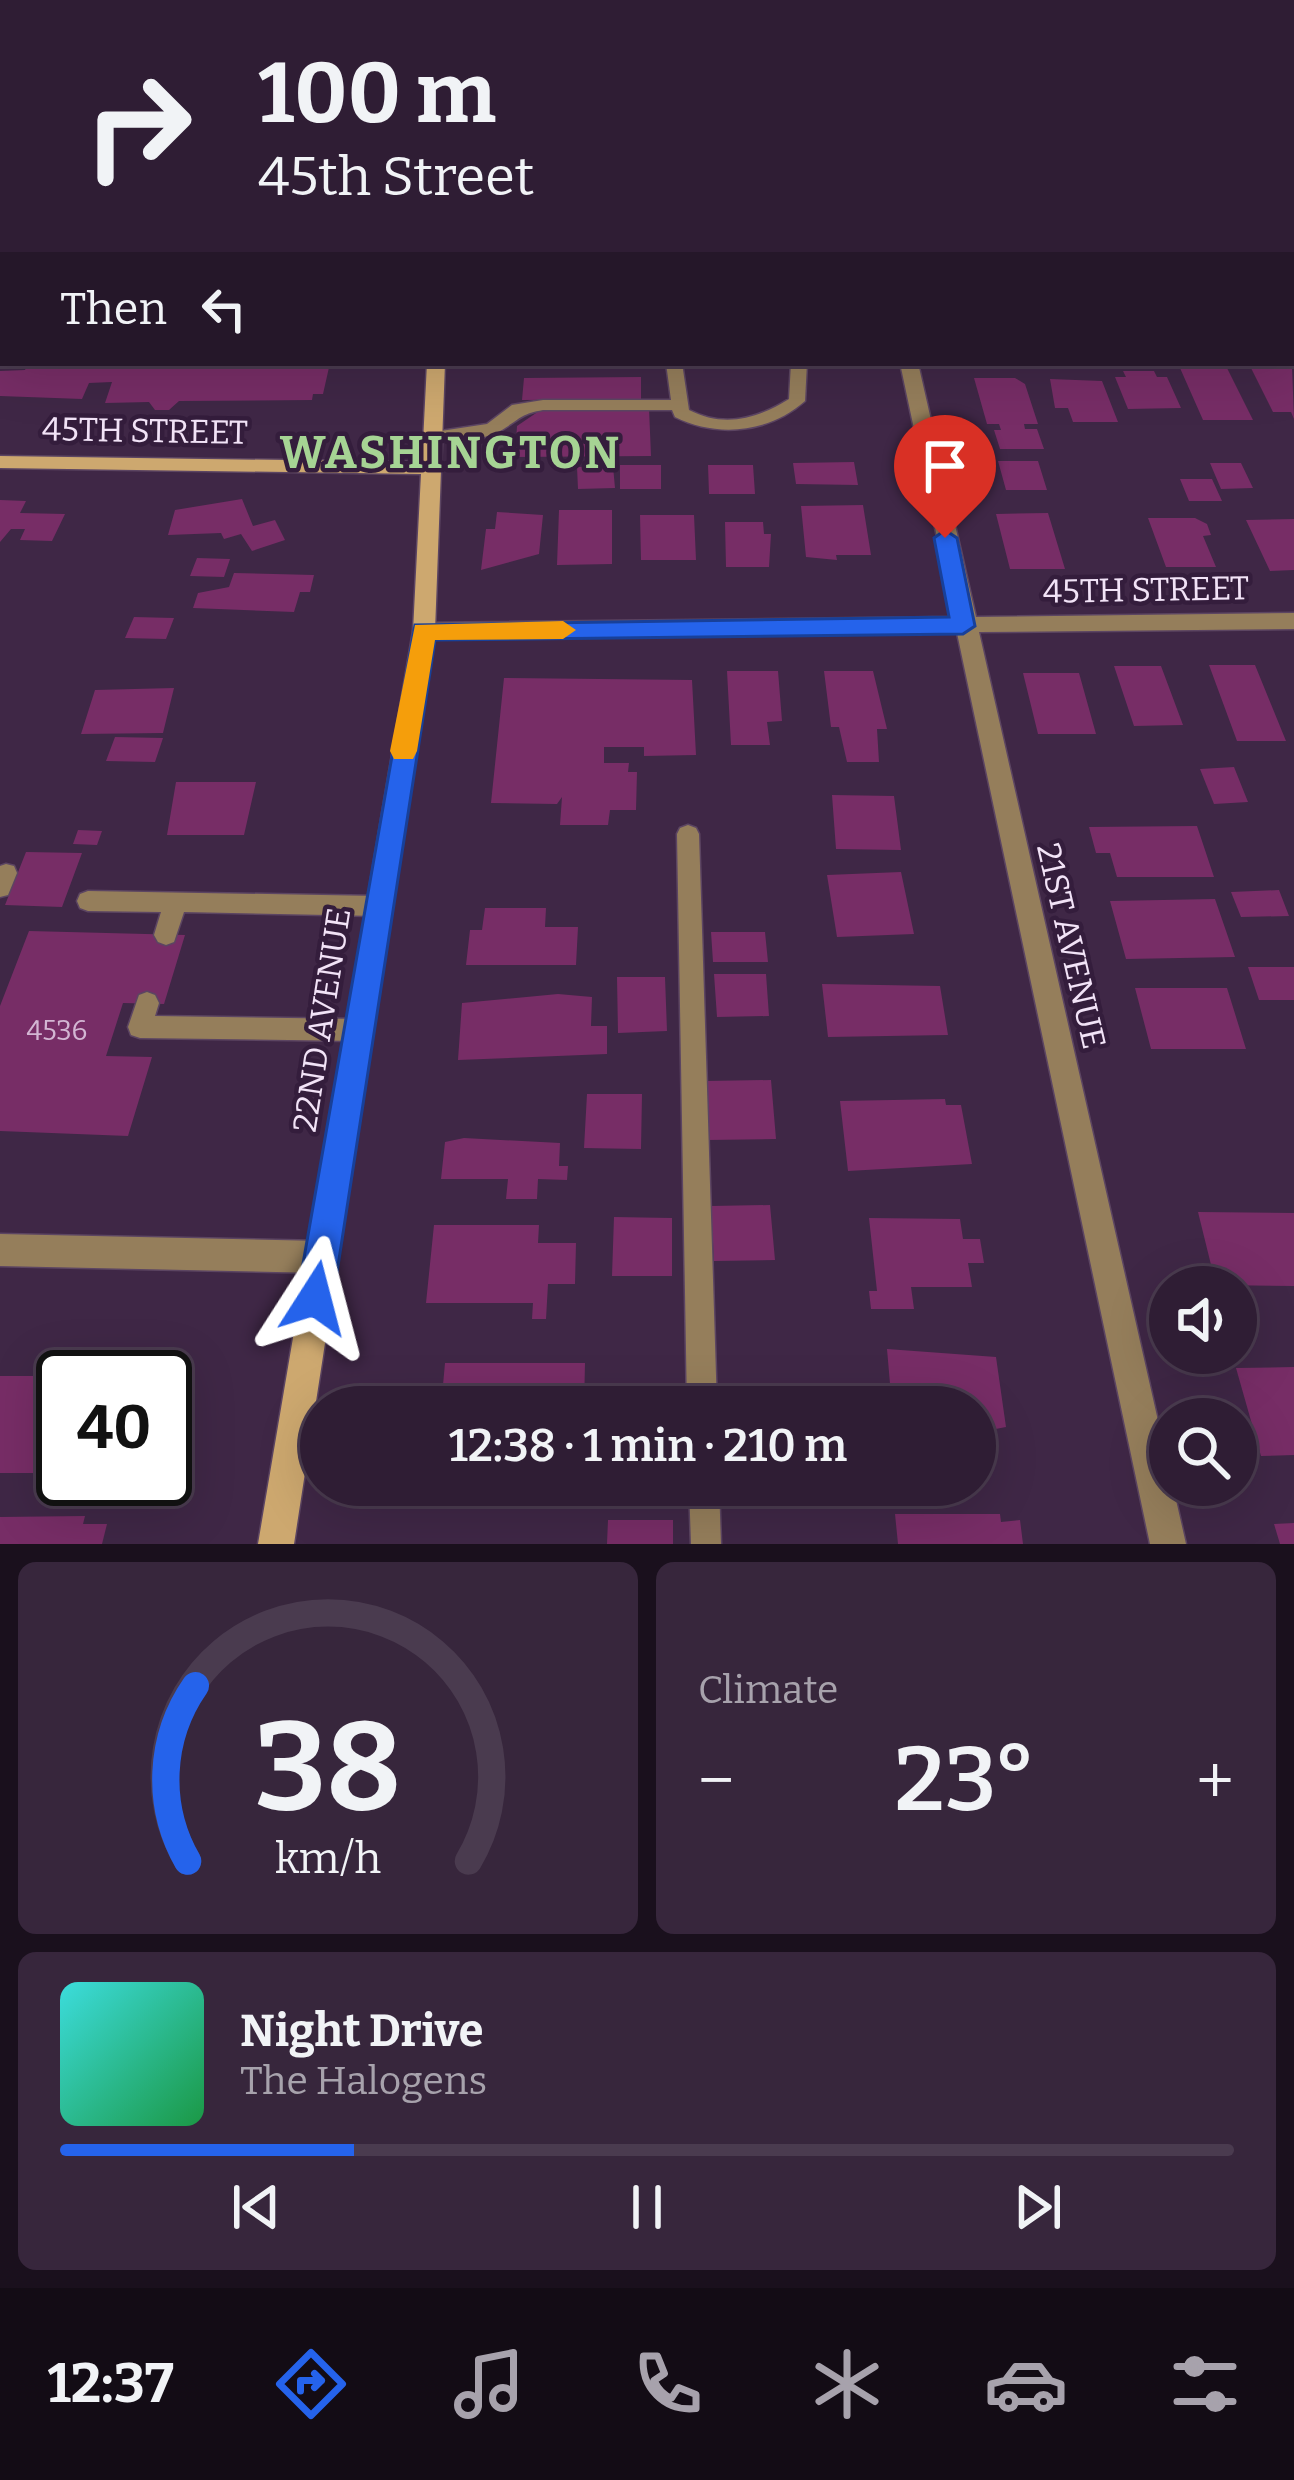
<!DOCTYPE html>
<meta charset="utf-8">
<style>
:root{--surface:#2f1d34;--page:#37263c;--text:#f1f3f6;--muted:#a7a2ac;--line:#4a3b4f;--accent:#2563eb}
body{margin:0;font-family:Bitter,serif;background:var(--page);color:var(--text);height:100vh;display:flex;flex-direction:column;font-size:45px;white-space:nowrap}
*{box-sizing:border-box;margin:0}
p{font-size:39px;color:var(--muted)}
.icon{flex:none;width:66px;height:66px;fill:none;stroke:currentColor;stroke-width:2;stroke-linecap:round;stroke-linejoin:round}
.map{position:relative;height:1544px;overflow:hidden}
.drawer{display:flex;flex-direction:column;gap:18px;padding:18px;background:#1a101d;flex:1}
.drawer>*{flex:none}
.guide{position:absolute;left:0px;top:0px;width:1296px;height:366px;box-shadow:0 12px 48px #0002,0 0 0 3px var(--line);background:#2f1d34;color:var(--text);overflow:hidden}
.buttons{position:absolute;left:1149px;top:1266px;display:grid;gap:24px}
.buttons a{display:grid;place-items:center;width:108px;height:108px;border-radius:50%;background:var(--surface);box-shadow:0 12px 48px #0002,0 0 0 3px var(--line);font-size:60px}
.speed{position:absolute;left:36px;top:1350px;display:flex;gap:24px;font-size:60px;font-weight:700;text-align:center}
.speed>*{display:grid;place-content:center;width:156px;height:156px;border-radius:50%;background:var(--surface);box-shadow:0 12px 48px #0002,0 0 0 3px var(--line);line-height:1}
.speed .limit{border:6px solid #111;border-radius:18px;background:#fff;color:#111}
.pin{position:absolute;display:grid;place-items:center;width:102px;height:102px;color:#fff;margin:-123px -51px;border-radius:50% 50% 50% 0;rotate:-45deg;box-shadow:0 0 12px #0007}
.pin .icon{rotate:45deg}
.me{position:absolute;width:132px;margin:-66px;rotate:9deg;stroke-linejoin:round;filter:drop-shadow(0 0 9px #0008)}
.turn{display:flex;align-items:center;gap:42px;height:252px;padding:0 60px;font-size:54px}
.turn .icon{width:156px;height:156px;stroke-width:2.5}
.turn b{display:block;font-size:84px;line-height:102px}
.then{display:flex;align-items:center;height:114px;padding:0 60px;background:#0003;gap:24px;font-size:45px}
.big{font-size:90px;font-weight:600;line-height:1.1}
.drawer .tile{flex:1;display:flex;flex-direction:column;justify-content:center;gap:18px;min-width:0;padding:0 42px;border-radius:18px;background:var(--page)}
.drawer .dial{align-items:center;gap:0}
.dial svg{height:312px;overflow:visible;fill:none;stroke:var(--line);stroke-width:7;stroke-linecap:round;text-anchor:middle}
.dial text{fill:var(--text);stroke:none}
.song{display:flex;align-items:center;gap:36px}
.cover{width:144px;height:144px;border-radius:18px;background:linear-gradient(135deg,hsl(180 70% 55%),hsl(140 70% 35%))}
.played{height:12px;border-radius:6px;background:linear-gradient(90deg,var(--accent) 25%,var(--line) 25%)}
.keys{display:flex;justify-content:space-around;direction:ltr}
.heat{display:flex;justify-content:space-between;align-items:center;font-size:66px;direction:ltr}
.drawer .tiles{flex:1;display:grid;gap:18px;grid-template-columns:1fr 1fr}
.tile:last-child{grid-column:span 2}
.trip{position:absolute;left:300px;top:1386px;width:696px;height:120px;border-radius:60px;background:var(--surface);box-shadow:0 12px 48px #0002,0 0 0 3px var(--line);font-weight:600;line-height:120px;text-align:center}
.menu{display:flex;height:192px;justify-content:space-around;align-items:center;background:#130c15;color:var(--muted)}
.menu .icon{width:84px;height:84px}
.menu .selected{color:var(--accent)}
.menu b{font-size:54px;color:var(--text)}
.map>svg:first-child{display:block}
.building{fill:#772d66}
.lines{fill:none;stroke-linecap:round;stroke-linejoin:round}
.lane-casing{stroke:#5c4562;stroke-width:3}
.street-casing{stroke:#5c4562;stroke-width:3}
.secondary-casing{stroke:#5c4562;stroke-width:3}
.lane{fill:#957e5b;fill-rule:evenodd}
.street{fill:#957e5b;fill-rule:evenodd}
.secondary{fill:#cda86f;fill-rule:evenodd}
.route{fill:#2563eb;stroke:#184099;stroke-width:3}
.slow{fill:#f59e0b}
.labels{text-anchor:middle;dominant-baseline:central;stroke-width:9;stroke-linejoin:round;paint-order:stroke}
.number-label{font-size:27px;fill:#d3b6d3}
.street-label{font-size:33px;fill:#f2e3f7;stroke:#341d3c}
.district-label{font-size:45px;font-weight:bold;letter-spacing:3px;fill:#a6d494;stroke:#341d3c}
</style>
<div class="map">
<svg width="1294" height="1544" viewBox="0 0 1294 1544">
<rect width="100%" height="100%" fill="#3f2746"/>
<!-- building -->
<path class="building" d="M28 363H330L323 394H313L312 400 179 401 169 410H155L149 402 105 403 112 382 89 383 82 399 0 396V371L25 370Z
M1250 366H1292L1294 419 1291 412H1273Z
M1180 368H1227L1253 420H1203Z
M1123 371H1154L1157 377H1167L1181 408 1128 409 1115 377H1126Z
M641 377V399L522 400 524 378Z
M974 378H1015L1025 384 1038 424H1024L1025 429H1037L1044 449H1000L994 430H1001L999 424H987Z
M1050 379 1102 381 1118 422H1073L1068 408H1055Z
M649 408 651 456 515 457 517 426 542 409Z
M998 461H1038L1047 490H1006Z
M854 462 858 485 796 484 793 463Z
M1210 463H1241L1253 488 1221 489Z
M620 465H661V489H620Z
M708 465H753L755 494H709Z
M613 466 615 488 578 489 577 467Z
M1180 479H1212L1222 501H1189Z
M242 499 253 526 275 520 285 540 252 551 241 534 224 539 221 533 168 535 175 510Z
M0 500 26 501 20 513 65 514 52 541 20 540 25 529H11L0 542Z
M863 505 871 555H836L837 560 806 557 801 506Z
M559 510H612V564L557 565Z
M497 512 543 515 539 554 481 570 486 529H495Z
M1048 513 1065 569H1010L996 514Z
M640 515H694L696 560H641Z
M1148 518H1195L1207 524 1211 535 1203 536 1216 567H1166Z
M1294 519V570L1270 571 1246 520Z
M725 522H763L764 534H771L769 567H726Z
M197 558 230 559 224 577 190 576Z
M234 573 314 575 310 592H300L294 612 193 608 198 593 229 587Z
M134 617 174 618 166 639 125 638Z
M1209 665H1255L1286 741H1237Z
M1114 666H1161L1183 725 1134 726Z
M727 671H778L782 721 767 722 770 745H731Z
M824 671H873L887 729H877L879 762H847L839 727H831Z
M1023 673H1079L1096 734H1038Z
M504 678 692 680 696 755 644 756V747H604V763H629L628 772H637L636 810H610L608 825H560L562 797 557 804 491 803Z
M174 688 163 733 81 734 95 690Z
M115 737 163 738 155 762 106 761Z
M1234 767 1248 802 1214 804 1200 769Z
M176 782H256L244 835H167Z
M832 795 894 796 901 850 836 849Z
M1197 826 1214 877H1117L1110 853H1096L1089 827Z
M78 830 102 831 97 845 73 844Z
M26 852 82 853 62 907 5 905Z
M901 872 914 934 837 937 827 875Z
M1279 890 1289 916 1241 917 1231 892Z
M1215 899 1235 957 1126 959 1110 901Z
M485 908H546L545 927H578L576 965H466L470 930H482Z
M29 931 185 935 164 1004 123 1003 106 1056 152 1057 128 1136 0 1131V1006Z
M711 932H765L768 962H713Z
M1248 967H1294V1000H1259Z
M714 974H766L769 1016 717 1017Z
M617 977H665L667 1031 618 1033Z
M822 984 940 986 948 1035 828 1037Z
M1135 988H1227L1246 1049H1151Z
M558 994 592 997 591 1026H607V1054L458 1060 462 1003Z
M771 1080 776 1139 707 1140 705 1081Z
M587 1094H642L641 1149 584 1148Z
M945 1099 946 1105H961L972 1164 848 1171 840 1101Z
M464 1138 560 1143 559 1166H568L567 1180 538 1179 537 1199H506L508 1179H441L445 1142Z
M770 1205 775 1260 714 1261 711 1206Z
M1198 1212 1294 1213V1286L1216 1285Z
M614 1217 672 1218V1276H612Z
M869 1218 960 1219 963 1239H980L984 1263H968L972 1287H911L914 1309H871L869 1291H877Z
M434 1225H539L538 1243H576L575 1284H548L546 1319H532L533 1303H426Z
M887 1349 996 1357 1006 1427 975 1433V1407H892Z
M445 1363H585L584 1407H441Z
M1294 1367V1455L1261 1456 1236 1368Z
M0 1376H63V1473H0Z
M607 1485H673V1508H607Z
M741 1485H847L849 1498 742 1496Z
M895 1514H1000L1001 1522 1020 1520 1023 1544H898Z
M85 1516 83 1524H107L102 1544H0V1517Z
M608 1520H673V1544H607Z
M1294 1523V1544H1280L1274 1524Z"/>
<g class="lines">
<defs>
<path id="lane" d="M106 0H118L104 3Z
M152 0H164L150 3Z
M654 0H666V3H654Z
M1293 112H1294V121H1293Z
M3 185V197L0 198V186Z
M0 284H3V292H0Z
M666 363H682L689 410C724 428 757 419 789 399L791 363H807L805 401C769 433 717 438 675 417L672 410H543C520 414 519 420 500 431 485 440 439 446 426 437L434 432 487 424 512 405 543 400H671Z
M688 825 696 828 699 834 717 1407H687L677 834 680 828Z
M6 864 14 866 17 873 8 895 0 897V866Z
M88 891 377 896 385 899 388 906 385 913 377 916 184 912 174 942 166 945 158 942 154 935 161 912 88 911 80 908 77 901 80 894Z
M147 992 155 995 159 1003 155 1016 357 1019 366 1022 369 1030 366 1038 357 1041 140 1038 131 1035 128 1027 139 995Z
M689 1485H719L721 1544H691Z"/>
<path id="street" d="M313 0H607L610 3H316Z
M707 0H1294V4L704 3Z
M1293 134H1294V142H1293Z
M1293 328H1294V338H1293Z
M900 363H918L976 617 1294 613V629L979 632 1186 1544H1150L957 633 424 639 413 631 424 623 954 617Z
M0 1234 321 1241 332 1246 337 1257 332 1268 321 1273 0 1266Z"/>
<path id="secondary" d="M427 363H445L435 631 294 1544H258L413 631 421 474 0 468V456L422 462Z"/>
</defs>
<!-- lane casing -->
<use href="#lane" class="lane-casing"/>
<!-- street casing -->
<use href="#street" class="street-casing"/>
<!-- secondary casing -->
<use href="#secondary" class="secondary-casing"/>
<!-- lane -->
<use href="#lane" class="lane"/>
<!-- street -->
<use href="#street" class="street"/>
<!-- secondary -->
<use href="#secondary" class="secondary"/>
</g>
<!-- route -->
<path class="route" d="M945 530 957 538 975 626 963 634 435 640 333 1298 328 1311 315 1316 302 1311 297 1298 415 625 949 617 934 538Z"/>
<!-- slow -->
<path class="slow" d="M563 621 576 630 563 639 435 640 417 751 413 759H394L390 751 415 625Z"/>
<g class="labels">
<!-- number labels -->
<g class="number-label">
<text x="57" y="1031">4536</text>
</g>
<!-- street labels -->
<g class="street-label">
<text transform="translate(145 431) rotate(1)">45TH STREET</text>
<text transform="translate(1146 590) rotate(-1)">45TH STREET</text>
<text transform="translate(1071 946) rotate(77)">21ST AVENUE</text>
<text transform="translate(322 1020) rotate(-81)">22ND AVENUE</text>
</g>
<!-- district labels -->
<g class="district-label">
<text x="451" y="453">WASHINGTON</text>
</g>
</g>
</svg>
<div class="buttons">
<a><svg class="icon" aria-label="sound" viewBox="0 0 24 24"><path d="M4 9h4l5-4v14l-5-4H4zM17 9q2 3 0 6"/></svg></a>
<a><svg class="icon" aria-label="search" viewBox="0 0 24 24"><circle cx="10" cy="10" r="6"/><path d="M15 15l6 6"/></svg></a>
</div>
<div class="speed"><div class="limit">40</div></div>
<div class="pin" style="left:945px;top:538px;background:#d93025"><svg class="icon" aria-label="arrive" viewBox="0 0 24 24"><path d="M6 21V4h12l-3 4 3 4H6"/></svg></div>
<svg class="me" style="left:315px;top:1298px" viewBox="-20 -20 40 40"><path d="M0-17L14 15 0 8-14 15z" fill="#2563eb" stroke="#fff" stroke-width="4"/></svg>
<div class="trip">12:38 · 1 min · 210 m</div>
<div class="guide">
<div class="turn"><svg class="icon" aria-label="right" viewBox="0 0 24 24"><path d="M7 20v-9h11M14 6l5 5-5 5"/></svg><div><b>100 m</b>45th Street</div></div>
<div class="then">Then<svg class="icon" aria-label="left" viewBox="0 0 24 24"><path d="M17 20v-9H6M10 6l-5 5 5 5"/></svg></div>
</div>
</div>
<section class="drawer">
<div class="tiles">
<div class="tile dial"><svg viewBox="0 0 100 80">
<path d="M14 69A42 42 0 1 1 86 69"/>
<path d="M14 69A42 42 0 0 1 16 24" stroke="#2563eb"/>
<text x="50" y="56" font-size="32" font-weight="700">38</text>
<text x="50" y="72" font-size="11">km/h</text>
</svg></div>
<div class="tile"><p>Climate</p>
<div class="heat"><a>−</a><b class="big">23°</b><a>+</a></div>
</div>
<div class="tile">
<div class="song"><i class="cover"></i><div><b>Night Drive</b><p>The Halogens</p></div></div>
<div class="played"></div>
<div class="keys"><svg class="icon" aria-label="previous" viewBox="0 0 24 24"><path d="M18 5L8 12l10 7zM5 5v14"/></svg><svg class="icon" aria-label="pause" viewBox="0 0 24 24"><path d="M8 5v14M16 5v14"/></svg><svg class="icon" aria-label="next" viewBox="0 0 24 24"><path d="M6 5l10 7-10 7zM19 5v14"/></svg></div>
</div>
</div>
</section>
<nav class="menu">
<b>12:37</b>
<svg class="icon selected" aria-label="directions" viewBox="0 0 24 24"><path d="M12 3l9 9-9 9-9-9zM9 14v-3h6M13 9l2 2-2 2"/></svg>
<svg class="icon" aria-label="music" viewBox="0 0 24 24"><path d="M9 18V5l10-2v13"/><circle cx="6" cy="18" r="3"/><circle cx="16" cy="16" r="3"/></svg>
<svg class="icon" aria-label="phone" viewBox="0 0 24 24"><path d="M5 4h4l2 5-3 2q2 4 5 5l2-3 5 2v4C11 20 4 13 5 4z"/></svg>
<svg class="icon" aria-label="climate" viewBox="0 0 24 24"><path d="M12 3v18M4 7l16 10M4 17L20 7"/></svg>
<svg class="icon" aria-label="car" viewBox="0 0 24 24"><path d="M5 17H2v-5l4-1 3-4h7l3 4 3 1v5h-3M9 17h6M6 11h13"/><circle cx="7" cy="17" r="2"/><circle cx="17" cy="17" r="2"/></svg>
<svg class="icon" aria-label="filters" viewBox="0 0 24 24"><path d="M4 7h16M4 17h16"/><circle cx="9" cy="7" r="2"/><circle cx="15" cy="17" r="2"/></svg>
</nav>
